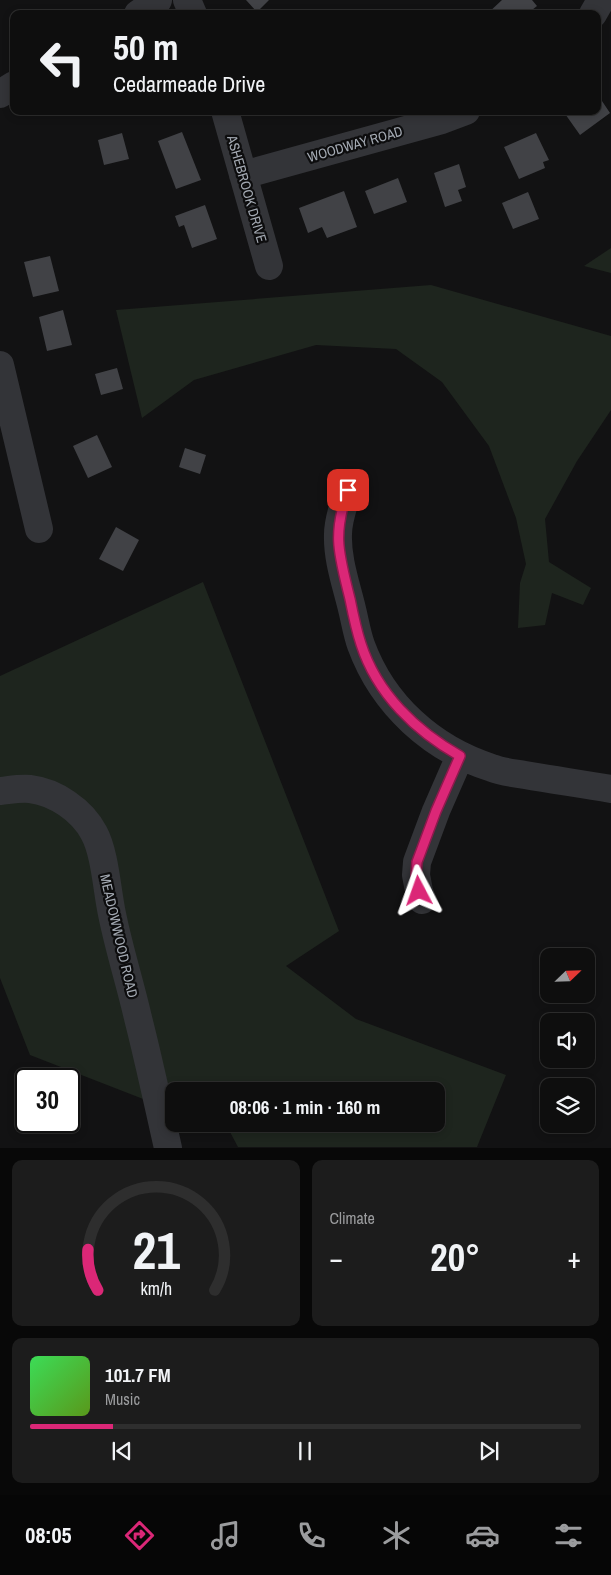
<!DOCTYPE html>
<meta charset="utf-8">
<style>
:root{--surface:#0e0e0e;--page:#1c1c1c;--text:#f1f3f6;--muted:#9b9c9e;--line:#2e2e2e;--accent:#db2777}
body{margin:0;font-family:"Archivo Narrow",sans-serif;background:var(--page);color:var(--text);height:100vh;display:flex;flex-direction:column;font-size:19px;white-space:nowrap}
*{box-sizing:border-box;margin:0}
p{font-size:16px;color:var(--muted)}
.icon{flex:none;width:28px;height:28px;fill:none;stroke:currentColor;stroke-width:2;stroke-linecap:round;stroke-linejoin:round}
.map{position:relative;height:1148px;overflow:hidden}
.details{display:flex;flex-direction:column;gap:12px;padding:12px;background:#080808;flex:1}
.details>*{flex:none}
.top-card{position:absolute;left:10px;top:10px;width:591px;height:105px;border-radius:10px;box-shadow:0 2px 8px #0003,0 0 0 1px var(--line);background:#0e0e0e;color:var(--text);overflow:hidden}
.needle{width:32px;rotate:67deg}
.buttons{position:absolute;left:540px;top:948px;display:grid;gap:10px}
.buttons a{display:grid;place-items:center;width:55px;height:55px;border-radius:10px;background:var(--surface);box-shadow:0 2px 8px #0003,0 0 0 1px var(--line);font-size:25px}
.speed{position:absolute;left:15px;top:1068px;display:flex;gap:10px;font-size:25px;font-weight:700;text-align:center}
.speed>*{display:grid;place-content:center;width:65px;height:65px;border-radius:50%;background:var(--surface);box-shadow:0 2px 8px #0003,0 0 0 1px var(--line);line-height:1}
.speed .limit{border:2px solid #111;border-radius:8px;background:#fff;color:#111}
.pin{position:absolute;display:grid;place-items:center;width:42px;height:42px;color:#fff;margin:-21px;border-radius:10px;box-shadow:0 2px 8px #0006}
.me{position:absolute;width:55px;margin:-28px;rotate:356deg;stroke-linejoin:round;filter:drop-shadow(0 0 4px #0008)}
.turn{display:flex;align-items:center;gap:18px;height:105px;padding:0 20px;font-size:22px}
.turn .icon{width:65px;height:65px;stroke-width:2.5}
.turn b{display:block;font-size:35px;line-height:42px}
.big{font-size:38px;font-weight:800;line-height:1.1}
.details .tile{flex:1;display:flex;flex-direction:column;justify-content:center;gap:8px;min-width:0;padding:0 18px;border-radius:10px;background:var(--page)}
.details .dial{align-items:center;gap:0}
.dial svg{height:130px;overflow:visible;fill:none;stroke:var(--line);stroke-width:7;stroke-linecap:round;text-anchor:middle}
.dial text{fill:var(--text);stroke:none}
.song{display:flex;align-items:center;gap:15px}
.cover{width:60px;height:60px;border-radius:8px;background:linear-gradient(135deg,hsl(130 70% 55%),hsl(90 70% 35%))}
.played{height:5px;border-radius:2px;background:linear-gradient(90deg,var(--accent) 15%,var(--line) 15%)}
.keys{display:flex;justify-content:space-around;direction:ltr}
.heat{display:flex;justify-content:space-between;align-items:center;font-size:28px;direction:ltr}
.details .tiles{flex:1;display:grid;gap:12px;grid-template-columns:1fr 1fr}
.tile:last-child{grid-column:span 2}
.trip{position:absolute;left:165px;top:1082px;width:280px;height:50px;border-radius:10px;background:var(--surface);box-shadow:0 2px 8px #0003,0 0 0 1px var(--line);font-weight:800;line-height:50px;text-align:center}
.tab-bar{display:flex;height:80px;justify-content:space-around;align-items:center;background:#060606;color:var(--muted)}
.tab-bar .icon{width:35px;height:35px}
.tab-bar .selected{color:var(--accent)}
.tab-bar b{font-size:22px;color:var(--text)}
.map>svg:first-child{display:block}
.green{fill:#1e251e}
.building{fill:#414246}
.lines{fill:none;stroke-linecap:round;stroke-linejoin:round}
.minor{stroke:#333438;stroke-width:28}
.route-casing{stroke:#8e194d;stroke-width:12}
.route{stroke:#db2777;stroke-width:9}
.labels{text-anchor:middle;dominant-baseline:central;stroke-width:4.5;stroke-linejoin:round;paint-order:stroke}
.street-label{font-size:14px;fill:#a4aab3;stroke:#0d0d0e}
</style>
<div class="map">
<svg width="611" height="1148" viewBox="0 0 611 1148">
<rect width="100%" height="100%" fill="#121213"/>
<!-- green -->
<path class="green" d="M611 248V273L584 266Z
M431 285 611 336V410L577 461 545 519 549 562 591 588 583 605 552 593 545 625 518 628 520 583 526 564 516 518 489 446 442 382 396 349 316 345 194 380 142 418 116 310Z
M203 582 339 931 286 966 356 1019 506 1075 477 1147H238L230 1132 208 1124H436V1091H174V1111L30 1055 0 978V676Z"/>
<!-- building -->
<path class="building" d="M246 0H269L257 12Z
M502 0H532L537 6 527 14H487Z
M598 95 610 113 580 135 563 111H598Z
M182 132 201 180 176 189 158 141Z
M122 133 129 159 104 165 98 140Z
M536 133 549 160 543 162 545 168 519 179 504 147Z
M459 164 466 187 458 190 462 201 445 207 434 173Z
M398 178 407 202 374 214 365 191Z
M344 191 357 227 327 238 322 227 308 233 299 208Z
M528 192 539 219 513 229 502 203Z
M205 205 217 239 192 248 184 225 179 227 175 216Z
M50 256 59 291 33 297 24 262Z
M63 310 72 345 47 351 39 317Z
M117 368 123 389 101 395 95 374Z
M97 435 112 467 88 478 73 446Z
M185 448 206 455 200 474 179 467Z
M116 527 139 540 123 571 99 559Z"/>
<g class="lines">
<!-- minor -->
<path class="minor" d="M187 0 193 14
M138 14 158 0
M593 14 601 0
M0 94 14 85
M225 111 269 266
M243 175 442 120 466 111
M0 365 39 529
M348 490C344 505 338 519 338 534 337 559 346 584 352 609 355 621 357 634 361 645 383 705 432 749 492 768 502 772 514 773 525 775 554 780 582 784 611 789
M0 791C10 790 20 788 30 789 55 792 82 810 94 833 105 853 107 891 112 914 119 949 130 983 138 1018 149 1061 158 1104 168 1148
M422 900 419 891 416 875 417 862 436 811 460 756"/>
</g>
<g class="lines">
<defs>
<path id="route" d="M348 490C332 536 339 554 350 599 353 614 356 629 361 644 377 694 416 731 460 756L436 811 417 862 416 875 419 891"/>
</defs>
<!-- route casing -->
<use href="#route" class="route-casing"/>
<!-- route -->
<use href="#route" class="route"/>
</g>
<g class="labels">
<!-- street labels -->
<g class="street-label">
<text transform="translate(355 144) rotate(-16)">WOODWAY ROAD</text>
<text transform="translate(247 189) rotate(74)">ASHEBROOK DRIVE</text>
<text transform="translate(119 936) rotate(77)">MEADOWWOOD ROAD</text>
</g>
</g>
</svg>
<div class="buttons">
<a><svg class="needle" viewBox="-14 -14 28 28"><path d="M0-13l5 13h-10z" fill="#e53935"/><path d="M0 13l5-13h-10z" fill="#9b9c9e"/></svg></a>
<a><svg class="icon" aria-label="sound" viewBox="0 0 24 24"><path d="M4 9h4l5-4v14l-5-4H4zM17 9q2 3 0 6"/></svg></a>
<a><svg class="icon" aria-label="layers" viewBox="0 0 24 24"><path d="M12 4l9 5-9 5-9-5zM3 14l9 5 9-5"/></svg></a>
</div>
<div class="speed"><div class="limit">30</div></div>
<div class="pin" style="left:348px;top:490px;background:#d93025"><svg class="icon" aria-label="arrive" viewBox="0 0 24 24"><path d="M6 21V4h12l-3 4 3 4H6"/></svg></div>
<svg class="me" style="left:419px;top:891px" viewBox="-20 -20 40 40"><path d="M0-17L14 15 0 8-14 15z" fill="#db2777" stroke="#fff" stroke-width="4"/></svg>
<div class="trip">08:06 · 1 min · 160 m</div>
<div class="top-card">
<div class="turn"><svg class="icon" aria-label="left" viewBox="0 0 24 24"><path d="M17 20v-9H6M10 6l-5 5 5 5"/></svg><div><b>50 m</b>Cedarmeade Drive</div></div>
</div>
</div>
<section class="details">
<div class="tiles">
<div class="tile dial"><svg viewBox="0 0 100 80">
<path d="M14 69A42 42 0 1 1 86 69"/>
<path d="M14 69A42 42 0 0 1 8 44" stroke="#db2777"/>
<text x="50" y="56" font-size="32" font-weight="700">21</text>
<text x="50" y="72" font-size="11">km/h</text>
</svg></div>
<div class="tile"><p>Climate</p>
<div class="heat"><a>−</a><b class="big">20°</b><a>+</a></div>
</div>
<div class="tile">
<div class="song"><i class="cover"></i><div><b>101.7 FM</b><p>Music</p></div></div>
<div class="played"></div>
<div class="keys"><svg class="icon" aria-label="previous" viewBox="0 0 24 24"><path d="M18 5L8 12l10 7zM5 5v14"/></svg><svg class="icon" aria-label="pause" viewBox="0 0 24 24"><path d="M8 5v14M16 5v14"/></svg><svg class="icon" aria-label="next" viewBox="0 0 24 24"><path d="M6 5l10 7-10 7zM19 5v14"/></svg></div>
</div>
</div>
</section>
<nav class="tab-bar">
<b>08:05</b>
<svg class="icon selected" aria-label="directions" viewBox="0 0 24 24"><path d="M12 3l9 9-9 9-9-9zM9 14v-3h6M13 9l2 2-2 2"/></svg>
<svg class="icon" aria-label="music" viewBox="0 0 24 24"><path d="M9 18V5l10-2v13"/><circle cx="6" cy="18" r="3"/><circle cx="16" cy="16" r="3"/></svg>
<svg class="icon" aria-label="phone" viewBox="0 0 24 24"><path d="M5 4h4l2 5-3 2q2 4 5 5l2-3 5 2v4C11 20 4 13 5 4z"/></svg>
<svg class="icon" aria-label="climate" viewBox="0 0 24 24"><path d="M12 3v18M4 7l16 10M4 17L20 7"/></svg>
<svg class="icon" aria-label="car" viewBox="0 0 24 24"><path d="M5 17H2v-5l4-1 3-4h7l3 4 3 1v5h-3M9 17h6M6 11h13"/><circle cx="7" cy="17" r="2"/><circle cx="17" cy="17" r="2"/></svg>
<svg class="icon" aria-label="filters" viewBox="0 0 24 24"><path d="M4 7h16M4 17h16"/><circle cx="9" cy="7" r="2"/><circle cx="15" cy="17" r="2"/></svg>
</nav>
